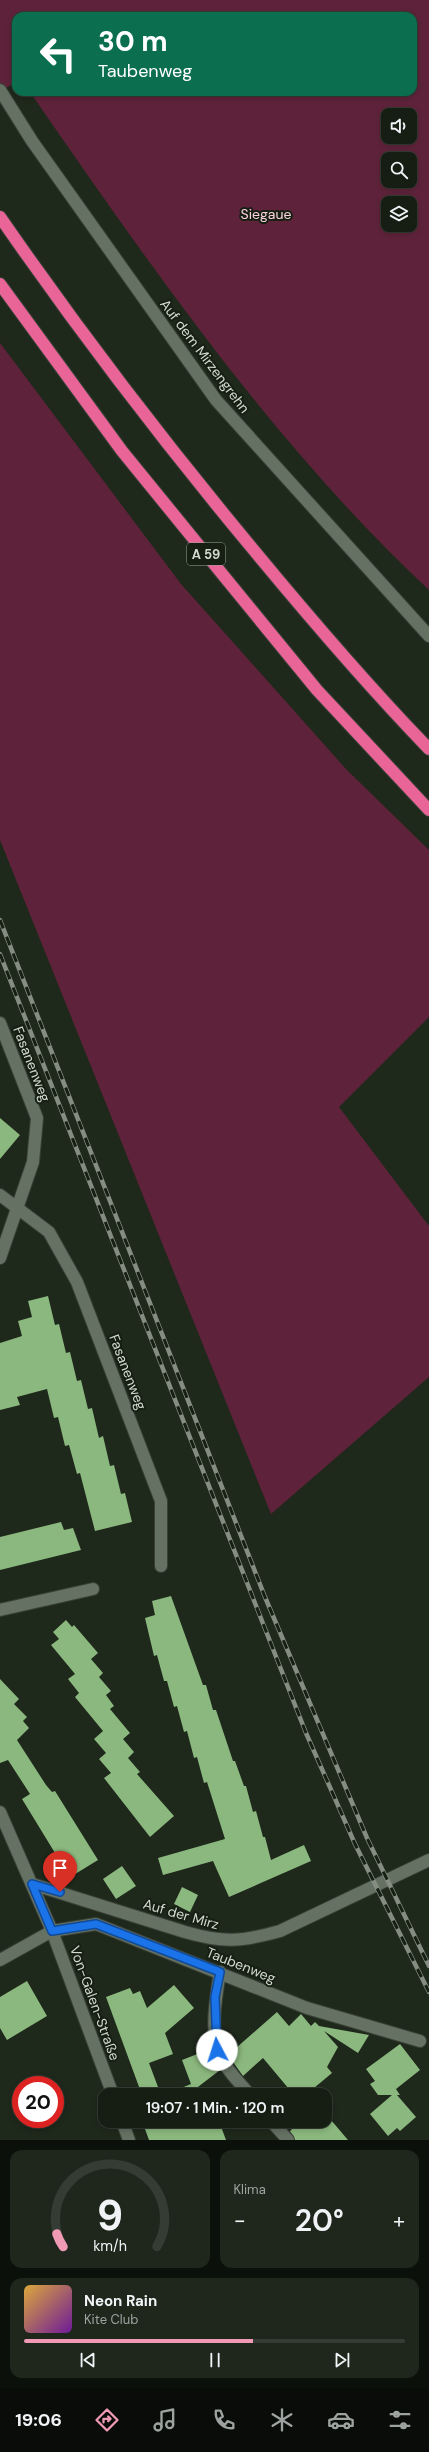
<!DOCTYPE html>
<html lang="de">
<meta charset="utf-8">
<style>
:root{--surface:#161e14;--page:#1f271d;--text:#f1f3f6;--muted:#9ea2a0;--line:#353c34;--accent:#f09ab6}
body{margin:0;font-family:"DM Sans",sans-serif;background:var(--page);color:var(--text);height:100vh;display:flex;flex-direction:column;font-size:15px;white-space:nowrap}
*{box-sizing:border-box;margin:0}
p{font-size:13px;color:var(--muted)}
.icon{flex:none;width:22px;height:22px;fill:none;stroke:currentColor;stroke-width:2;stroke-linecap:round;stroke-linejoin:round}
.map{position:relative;height:2140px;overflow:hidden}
.details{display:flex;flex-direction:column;gap:10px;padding:10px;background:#0c100b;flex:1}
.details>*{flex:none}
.guide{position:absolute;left:12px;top:12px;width:405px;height:84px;border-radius:12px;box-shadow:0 2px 6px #0003,0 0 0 1px var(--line);background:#0b6e4f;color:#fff;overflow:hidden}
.fabs{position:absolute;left:381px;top:108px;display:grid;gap:8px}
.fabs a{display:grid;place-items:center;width:36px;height:36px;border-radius:8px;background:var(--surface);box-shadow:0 2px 6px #0003,0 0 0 1px var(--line);font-size:20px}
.speed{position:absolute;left:12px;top:2076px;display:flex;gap:8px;font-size:20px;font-weight:700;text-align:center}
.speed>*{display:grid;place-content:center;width:52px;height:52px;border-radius:50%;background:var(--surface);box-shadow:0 2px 6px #0003,0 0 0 1px var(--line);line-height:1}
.speed .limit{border:6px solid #d22;background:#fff;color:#111}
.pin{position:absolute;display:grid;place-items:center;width:34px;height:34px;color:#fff;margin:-41px -17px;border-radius:50% 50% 50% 0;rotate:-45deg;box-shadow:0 0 4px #0007}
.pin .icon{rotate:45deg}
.me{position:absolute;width:44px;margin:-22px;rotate:355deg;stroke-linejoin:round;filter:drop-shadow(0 0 3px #0008)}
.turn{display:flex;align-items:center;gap:14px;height:84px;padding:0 20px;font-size:18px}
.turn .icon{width:52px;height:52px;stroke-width:2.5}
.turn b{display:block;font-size:28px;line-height:34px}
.big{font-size:30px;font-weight:600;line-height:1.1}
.details .widget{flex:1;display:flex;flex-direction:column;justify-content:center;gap:6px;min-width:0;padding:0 14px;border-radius:12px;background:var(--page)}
.details .dial{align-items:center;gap:0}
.dial svg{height:104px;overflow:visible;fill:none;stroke:var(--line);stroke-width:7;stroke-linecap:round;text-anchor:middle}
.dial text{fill:var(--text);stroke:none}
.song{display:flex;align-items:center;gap:12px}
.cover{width:48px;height:48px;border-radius:6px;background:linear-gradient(135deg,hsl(40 70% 55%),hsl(280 70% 35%))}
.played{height:4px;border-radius:2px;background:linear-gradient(90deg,var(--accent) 60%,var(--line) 60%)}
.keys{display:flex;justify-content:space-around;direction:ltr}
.heat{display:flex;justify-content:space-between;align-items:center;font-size:22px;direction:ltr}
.details .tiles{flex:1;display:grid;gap:10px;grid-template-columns:1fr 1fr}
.widget:last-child{grid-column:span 2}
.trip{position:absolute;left:98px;top:2088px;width:234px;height:40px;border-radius:12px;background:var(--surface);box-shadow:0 2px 6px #0003,0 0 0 1px var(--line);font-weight:600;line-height:40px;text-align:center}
.dock{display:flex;height:64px;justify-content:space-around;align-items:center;background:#090c08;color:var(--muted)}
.dock .icon{width:28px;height:28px}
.dock .on{color:var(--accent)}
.dock b{font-size:18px;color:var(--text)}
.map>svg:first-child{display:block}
.green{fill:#5e233a;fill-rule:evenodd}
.building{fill:#8bb87e}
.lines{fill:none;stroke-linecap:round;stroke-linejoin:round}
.minor-casing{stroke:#394137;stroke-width:14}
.highway-casing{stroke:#394137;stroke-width:14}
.minor{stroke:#657162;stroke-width:12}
.highway{stroke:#e96497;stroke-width:12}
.rail-casing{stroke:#858d82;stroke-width:4.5}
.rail{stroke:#151f12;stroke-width:3;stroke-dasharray:9;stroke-linecap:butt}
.route-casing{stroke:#114b97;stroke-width:10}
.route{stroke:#1a73e8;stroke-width:7}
.labels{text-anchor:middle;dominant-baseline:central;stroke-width:4;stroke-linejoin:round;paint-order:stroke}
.shield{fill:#151f12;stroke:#9aa298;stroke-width:1}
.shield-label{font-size:13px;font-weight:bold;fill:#d3dad1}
.park-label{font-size:14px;fill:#fcd2de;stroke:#151f12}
.street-label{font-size:14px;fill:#d3dad1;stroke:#151f12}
</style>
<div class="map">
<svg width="429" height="2140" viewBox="0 0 429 2140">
<rect width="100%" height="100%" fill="#1e281b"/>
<!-- green -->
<path class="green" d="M0 0H429V590C273 444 151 267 30 92H413V16H16V82L0 92ZM388 115H410V137H388ZM388 159H410V181H388ZM388 203H410V225H388Z
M0 343 181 584 346 769 429 850V1017L339 1107 429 1226V1377L271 1514 0 840Z"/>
<!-- building -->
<path class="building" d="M0 1118 20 1135 0 1159Z
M48 1296 55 1325 59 1324 66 1353 70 1352 77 1381 81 1380 88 1409 92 1408 99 1438 103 1436 110 1466 114 1465 121 1494 125 1493 132 1522 95 1531 80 1473 77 1474 69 1445 65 1446 58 1417 54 1418 47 1389 17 1397 20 1405 0 1410V1343L22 1336 18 1321 32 1317 28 1301Z
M61 1522 64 1530 73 1528 81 1550 0 1570V1537Z
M171 1596 203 1685H206L213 1710H216L233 1761H235L244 1786H246L253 1812 256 1811 263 1837H265L271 1860 304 1845 311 1861 229 1897 213 1861 163 1875 158 1858 225 1839 207 1782 204 1783 197 1757 194 1758 187 1731 184 1732 177 1706 174 1707 167 1681H164L157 1655 154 1656 145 1618 155 1615 152 1601Z
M66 1620 72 1627 74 1625 98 1653 91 1659 103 1673 99 1677 111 1691 106 1695 114 1706 110 1709 130 1733 123 1739 134 1752 128 1758 140 1772 137 1774 174 1816 150 1837 104 1778 111 1773 99 1759 106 1753 94 1739 103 1731 75 1697 79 1693 68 1679 75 1674 51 1645 59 1639 53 1632Z
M0 1679 19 1699 14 1704 27 1717 23 1721 29 1728 17 1740 46 1785 52 1792 55 1791 98 1860 67 1879 52 1854 55 1853 22 1799 30 1794 8 1760 0 1763Z
M122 1866 136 1886 116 1899 103 1879Z
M182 1887 198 1895 190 1912 174 1904Z
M27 1981 47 2016 7 2040 0 2028V1997Z
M174 1985 194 2008 165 2033 173 2054 149 2063 161 2095H142L106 1997 130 1988 133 1994 140 1991 147 2008Z
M277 2012 289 2026 301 2014 311 2026 315 2022 319 2026 369 2035 358 2053 324 2031 338 2047 327 2067 332 2073 314 2088 321 2095H294L263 2058 243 2076 228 2055Z
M400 2044 420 2070 396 2089 400 2095H397L416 2117 400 2131 397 2128 388 2136 370 2114 392 2095H378L370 2084 375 2081 366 2069Z
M205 2051 220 2070 194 2090 196 2095H164L191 2084 182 2060Z
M325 2113 348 2140H295L290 2131 301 2121H325Z
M142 2121H219L226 2140H149Z"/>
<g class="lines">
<defs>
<path id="minor" d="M0 90 32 141 216 400 429 636
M0 1023 37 1118 33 1162 0 1258
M0 1195 49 1232 77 1282 161 1501V1566
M0 1610 93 1589
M0 1812 52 1931 113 2095
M32 1884 185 1932C223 1943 241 1942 280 1931L429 1860
M0 1960 52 1931 96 1924 307 2008 420 2041
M220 1972C216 1996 209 2036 221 2058 228 2072 240 2083 250 2095
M122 2121 129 2140
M271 2121 288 2140"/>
<path id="highway" d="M0 217C79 331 163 441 252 548 309 617 367 685 429 749
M0 284 122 451 214 564 317 690 429 810"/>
</defs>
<!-- minor casing -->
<use href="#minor" class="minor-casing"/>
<!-- highway casing -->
<use href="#highway" class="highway-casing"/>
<!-- minor -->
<use href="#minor" class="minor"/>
<!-- highway -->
<use href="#highway" class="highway"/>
<defs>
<path id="rail" d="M0 920 265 1597 367 1838 429 1966
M0 954 306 1733 355 1844 429 1992"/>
</defs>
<!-- rail casing -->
<use href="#rail" class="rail-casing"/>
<!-- rail -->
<use href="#rail" class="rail"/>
</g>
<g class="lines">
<defs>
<path id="route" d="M60 1892 32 1884 52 1931 96 1924 220 1972 215 1997 217 2050"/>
</defs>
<!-- route casing -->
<use href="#route" class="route-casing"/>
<!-- route -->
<use href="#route" class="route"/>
</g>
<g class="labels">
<!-- shield labels -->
<rect class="shield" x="187" y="543" width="38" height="22" rx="3"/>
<g class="shield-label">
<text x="206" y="554">A 59</text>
</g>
<!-- park labels -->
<g class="park-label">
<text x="266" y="214">Siegaue</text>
</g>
<!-- street labels -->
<g class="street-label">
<text transform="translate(205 356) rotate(53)">Auf dem Mirzengrehn</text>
<text transform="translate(32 1064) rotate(69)">Fasanenweg</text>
<text transform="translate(128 1372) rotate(69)">Fasanenweg</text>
<text transform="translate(181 1914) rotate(16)">Auf der Mirz</text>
<text transform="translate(241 1965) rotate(22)">Taubenweg</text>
<text transform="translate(95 2003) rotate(70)">Von-Galen-Straße</text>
</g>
</g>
</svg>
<div class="fabs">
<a><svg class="icon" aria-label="sound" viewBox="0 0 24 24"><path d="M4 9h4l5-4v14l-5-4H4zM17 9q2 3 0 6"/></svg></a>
<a><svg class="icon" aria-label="search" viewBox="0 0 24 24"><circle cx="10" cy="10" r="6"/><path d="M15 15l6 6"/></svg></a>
<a><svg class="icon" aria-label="layers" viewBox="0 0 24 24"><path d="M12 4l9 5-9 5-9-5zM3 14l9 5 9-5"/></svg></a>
</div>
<div class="speed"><div class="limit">20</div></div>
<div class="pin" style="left:60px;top:1892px;background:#d93025"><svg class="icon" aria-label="arrive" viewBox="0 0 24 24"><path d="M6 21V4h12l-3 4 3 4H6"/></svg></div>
<svg class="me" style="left:217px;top:2050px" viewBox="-20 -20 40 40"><circle r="19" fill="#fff"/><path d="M0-13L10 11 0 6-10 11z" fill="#1a73e8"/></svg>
<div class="trip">19:07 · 1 Min. · 120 m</div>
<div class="guide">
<div class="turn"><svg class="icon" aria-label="left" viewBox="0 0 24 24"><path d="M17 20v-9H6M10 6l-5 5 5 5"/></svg><div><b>30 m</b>Taubenweg</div></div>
</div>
</div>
<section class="details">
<div class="tiles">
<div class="widget dial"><svg viewBox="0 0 100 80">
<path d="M14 69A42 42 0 1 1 86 69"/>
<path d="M14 69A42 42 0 0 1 9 59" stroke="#f09ab6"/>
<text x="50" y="56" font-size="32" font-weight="700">9</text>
<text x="50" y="72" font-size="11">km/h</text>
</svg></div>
<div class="widget"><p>Klima</p>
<div class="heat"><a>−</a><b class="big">20°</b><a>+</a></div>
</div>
<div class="widget">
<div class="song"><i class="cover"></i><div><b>Neon Rain</b><p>Kite Club</p></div></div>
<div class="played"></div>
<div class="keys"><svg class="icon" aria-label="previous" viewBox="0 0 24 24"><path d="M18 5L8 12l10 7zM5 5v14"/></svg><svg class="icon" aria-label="pause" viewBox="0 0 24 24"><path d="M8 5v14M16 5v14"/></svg><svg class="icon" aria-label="next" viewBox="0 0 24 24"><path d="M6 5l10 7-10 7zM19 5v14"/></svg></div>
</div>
</div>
</section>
<nav class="dock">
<b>19:06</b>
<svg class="icon on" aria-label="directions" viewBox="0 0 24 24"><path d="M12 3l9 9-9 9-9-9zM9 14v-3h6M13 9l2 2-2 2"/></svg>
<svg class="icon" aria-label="music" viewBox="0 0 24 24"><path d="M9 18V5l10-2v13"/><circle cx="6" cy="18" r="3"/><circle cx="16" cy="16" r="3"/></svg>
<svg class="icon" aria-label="phone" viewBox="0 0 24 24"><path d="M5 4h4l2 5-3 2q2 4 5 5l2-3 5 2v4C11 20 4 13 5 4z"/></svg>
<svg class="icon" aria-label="climate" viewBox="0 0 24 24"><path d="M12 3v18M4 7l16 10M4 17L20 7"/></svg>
<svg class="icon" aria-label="car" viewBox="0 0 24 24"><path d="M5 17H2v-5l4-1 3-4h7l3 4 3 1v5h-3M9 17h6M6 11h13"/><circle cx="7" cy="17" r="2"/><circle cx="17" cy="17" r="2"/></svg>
<svg class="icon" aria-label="filters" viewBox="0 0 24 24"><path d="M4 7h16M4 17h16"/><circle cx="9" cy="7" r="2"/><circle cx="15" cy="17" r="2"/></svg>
</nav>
